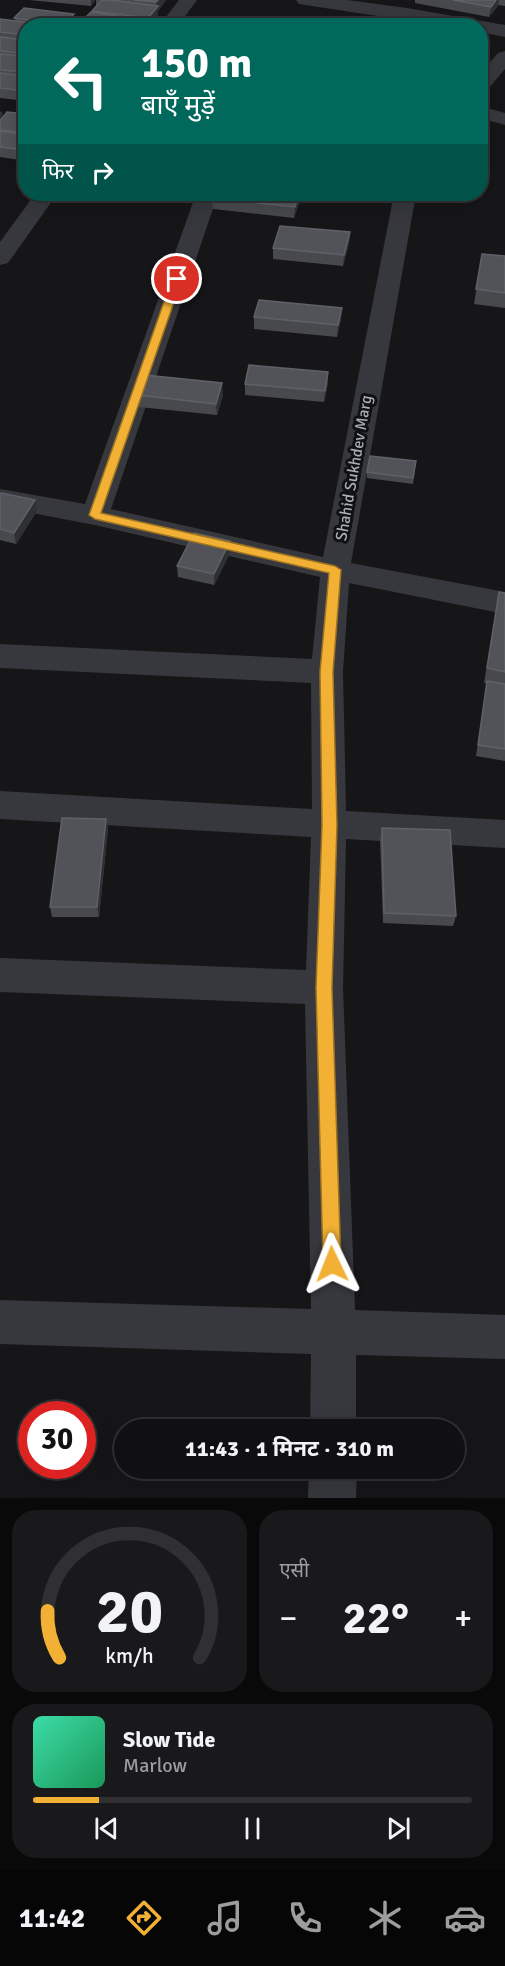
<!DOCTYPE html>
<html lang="hi">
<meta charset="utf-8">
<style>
:root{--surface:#101012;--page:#19191b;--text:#f1f3f6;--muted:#9c9d9f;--line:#303032;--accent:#f2b134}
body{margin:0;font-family:Signika,"Noto Sans Devanagari",sans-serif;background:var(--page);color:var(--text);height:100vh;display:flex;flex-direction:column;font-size:22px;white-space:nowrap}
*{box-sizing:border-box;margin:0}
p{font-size:20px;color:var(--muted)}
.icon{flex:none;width:33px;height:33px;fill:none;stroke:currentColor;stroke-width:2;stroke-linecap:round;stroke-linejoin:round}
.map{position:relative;height:1498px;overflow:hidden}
.details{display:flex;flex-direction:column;gap:12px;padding:12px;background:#09090a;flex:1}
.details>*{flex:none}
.hud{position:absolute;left:18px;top:18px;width:470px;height:183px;border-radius:24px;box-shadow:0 6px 24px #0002,0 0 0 2px var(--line);background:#00695c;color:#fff;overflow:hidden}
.speed{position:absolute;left:18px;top:1401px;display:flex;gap:12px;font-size:30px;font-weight:700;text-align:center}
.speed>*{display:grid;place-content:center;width:78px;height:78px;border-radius:50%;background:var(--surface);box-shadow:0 6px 24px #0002,0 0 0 2px var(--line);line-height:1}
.speed .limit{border:9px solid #d22;background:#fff;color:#111}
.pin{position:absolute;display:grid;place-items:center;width:51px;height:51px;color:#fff;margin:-26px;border:3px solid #fff;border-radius:50%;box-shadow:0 2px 6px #0007}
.me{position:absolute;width:66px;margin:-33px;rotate:358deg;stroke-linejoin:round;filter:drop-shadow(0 0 4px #0008)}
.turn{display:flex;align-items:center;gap:21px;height:126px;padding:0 24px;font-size:27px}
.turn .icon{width:78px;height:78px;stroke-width:2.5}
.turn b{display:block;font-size:42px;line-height:51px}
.then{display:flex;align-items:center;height:57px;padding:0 24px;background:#0003;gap:12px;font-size:22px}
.big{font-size:45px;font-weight:700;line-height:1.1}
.details .widget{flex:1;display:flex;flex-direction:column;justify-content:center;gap:9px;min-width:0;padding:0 21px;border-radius:24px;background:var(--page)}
.details .dial{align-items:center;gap:0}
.dial svg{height:156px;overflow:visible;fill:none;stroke:var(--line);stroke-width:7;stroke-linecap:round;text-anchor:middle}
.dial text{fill:var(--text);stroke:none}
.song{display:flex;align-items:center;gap:18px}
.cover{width:72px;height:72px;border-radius:9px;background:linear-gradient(135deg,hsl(160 70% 55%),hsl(150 70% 35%))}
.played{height:6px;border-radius:3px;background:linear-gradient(90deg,var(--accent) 15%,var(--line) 15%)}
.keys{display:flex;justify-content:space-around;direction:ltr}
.heat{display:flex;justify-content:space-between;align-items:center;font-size:33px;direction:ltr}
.details .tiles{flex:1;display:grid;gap:12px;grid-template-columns:1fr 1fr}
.widget:last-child{grid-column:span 2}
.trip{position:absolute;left:114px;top:1419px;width:351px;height:60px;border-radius:30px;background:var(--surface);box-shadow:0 6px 24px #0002,0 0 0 2px var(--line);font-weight:700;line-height:60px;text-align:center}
.dock{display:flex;height:96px;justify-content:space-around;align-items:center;background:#060607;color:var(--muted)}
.dock .icon{width:42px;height:42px}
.dock .on{color:var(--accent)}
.dock b{font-size:27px;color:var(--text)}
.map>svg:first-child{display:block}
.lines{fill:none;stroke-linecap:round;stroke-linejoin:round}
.minor{fill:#37383d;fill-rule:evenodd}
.wall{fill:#47494d}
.shaded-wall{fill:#2f3033}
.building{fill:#525359;stroke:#5f6168;stroke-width:1.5}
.route{fill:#f2b134;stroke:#9d7322;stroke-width:1.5}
.labels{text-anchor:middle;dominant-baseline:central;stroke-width:6;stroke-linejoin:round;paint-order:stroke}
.street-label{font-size:16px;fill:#a8adb8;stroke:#111113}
</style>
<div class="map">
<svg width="505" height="1498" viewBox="0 0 505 1498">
<rect width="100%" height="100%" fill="#161618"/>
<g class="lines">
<!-- minor -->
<path class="minor" d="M179 0H197L178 26H159Z
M296 0H347L407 8 505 25V37L480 32V26H444L305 5 299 4Z
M505 51V69L487 90 480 92V74L498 53Z
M480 106 505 113V125L480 118Z
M35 194H57L8 263 0 265V242Z
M196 194H218L111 509 323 557 394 194H416L351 563 505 592V614L349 583 343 672 346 811 505 820V848L346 839 343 988 355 1310 505 1315V1359L356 1355V1430H310L311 1354 0 1344V1300L311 1309 305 1004 0 992V958L306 970 311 837 0 819V791L312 809 311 683 0 668V644L312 659 320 577 95 525 0 507V489L85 504Z
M309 1468H357L356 1498H308Z"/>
</g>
<!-- wall -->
<path class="wall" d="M29 0H95L91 6Z
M96 0H166L158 11V17L151 26H79V24L92 12V11L96 6Z
M415 0H505V6L498 5 489 17 415 3Z
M14 18 75 24 73 26H26V101L21 100V96L18 100 0 98V19L15 20Z
M0 111 3 117 26 114V161L0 157Z
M214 194H302L294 218 213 209 212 198Z
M350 232 349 243 343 266 273 259V248Z
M482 254 505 256V308L474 304Z
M254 317 341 319 337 337 254 329Z
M328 383 324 402 245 395V384Z
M138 395H223L217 415 139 407Z
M416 461 413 484 367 478V472Z
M0 494 37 511 16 544 0 540Z
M230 541V553L214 585 178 577 177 566Z
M499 592 505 593V761L476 756 487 683H484Z
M106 819 108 829 99 917H52L50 907Z
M382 828 456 916 453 926 383 923 380 838Z"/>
<!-- shaded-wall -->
<path class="shaded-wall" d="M91 0H95L91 6Z
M158 0H166L158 11V17L151 26H146L148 24V18L157 8 156 2Z
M496 0H499L498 6 489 17 491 7Z
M74 14 75 24 73 26H65Z
M26 76V89L20 90 21 96 18 100 16 90Z
M2 111 4 122 0 128V114Z
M300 194 299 204 294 218 295 207Z
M350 232 349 243 343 266 344 255Z
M342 308 341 319 337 337 338 325Z
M328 372V383L324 402 325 391Z
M222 383 223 395 217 415 216 404Z
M35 500 37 511 16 544 14 533Z
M230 541V553L214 585V574Z
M106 819 108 829 99 917 97 907Z"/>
<!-- building -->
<path class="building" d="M102 0H111L158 6 148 18 92 11Z
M134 0H158L156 2Z
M453 0H496L491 7Z
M24 8 74 14 65 25 14 18Z
M91 12 150 21 146 26H85L79 24Z
M0 19 54 26H26V35L0 32Z
M1 37 26 40V54L0 51V39Z
M0 54 26 56V72L0 70Z
M0 73 26 76 16 90 0 88Z
M26 82V90H20Z
M7 112 26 114V133L0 130V121Z
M0 131 26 135V150L0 147Z
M214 194H299L295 207 212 198Z
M280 226 350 232 344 255 273 248Z
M482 254 505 256V293L476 289Z
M259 300 342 308 338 325 254 317Z
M249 365 328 372 325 391 245 384Z
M145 375 222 383 216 404 138 395Z
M370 456 416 461 413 478 367 472Z
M1 493 35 500 14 533 0 529V494Z
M194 533 230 541 214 574 177 566Z
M499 592 505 593V672L487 668Z
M487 681 505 684V749L478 745Z
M62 818 106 819 97 907H50Z
M382 828 450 830 456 916 384 913Z"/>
<!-- route -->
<path class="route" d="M177 276 182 279 101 513 335 566 341 570 333 672 337 825 332 988 341 1264 338 1270 332 1273 326 1270 323 1264 316 988 322 825 320 672 329 573 95 519 89 515 172 279Z"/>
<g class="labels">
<!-- street labels -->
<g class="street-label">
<text transform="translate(354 468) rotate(-80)">Shahid Sukhdev Marg</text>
</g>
</g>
</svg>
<div class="speed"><div class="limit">30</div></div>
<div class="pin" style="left:177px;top:279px;background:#d93025"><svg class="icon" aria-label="arrive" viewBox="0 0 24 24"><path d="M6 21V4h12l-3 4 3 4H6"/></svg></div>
<svg class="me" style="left:332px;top:1264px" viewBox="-20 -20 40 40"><path d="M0-17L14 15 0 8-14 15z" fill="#f2b134" stroke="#fff" stroke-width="4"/></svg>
<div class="trip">11:43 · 1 मिनट · 310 m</div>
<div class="hud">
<div class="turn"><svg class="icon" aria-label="left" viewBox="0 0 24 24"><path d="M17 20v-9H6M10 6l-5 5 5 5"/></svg><div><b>150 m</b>बाएँ मुड़ें</div></div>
<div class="then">फिर<svg class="icon" aria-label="right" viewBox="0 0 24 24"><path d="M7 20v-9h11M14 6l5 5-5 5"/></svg></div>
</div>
</div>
<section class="details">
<div class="tiles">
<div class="widget dial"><svg viewBox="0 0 100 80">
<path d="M14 69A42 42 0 1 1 86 69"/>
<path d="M14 69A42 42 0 0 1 8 45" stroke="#f2b134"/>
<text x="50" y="56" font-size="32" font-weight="700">20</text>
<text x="50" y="72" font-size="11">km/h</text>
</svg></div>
<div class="widget"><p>एसी</p>
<div class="heat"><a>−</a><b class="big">22°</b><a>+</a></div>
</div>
<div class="widget">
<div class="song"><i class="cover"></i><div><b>Slow Tide</b><p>Marlow</p></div></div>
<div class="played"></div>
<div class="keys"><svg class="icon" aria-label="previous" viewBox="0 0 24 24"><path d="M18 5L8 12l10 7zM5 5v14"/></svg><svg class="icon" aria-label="pause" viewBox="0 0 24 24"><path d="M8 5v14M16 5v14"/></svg><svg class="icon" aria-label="next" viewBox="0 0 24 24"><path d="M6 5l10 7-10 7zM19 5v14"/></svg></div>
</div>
</div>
</section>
<nav class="dock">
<b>11:42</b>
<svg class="icon on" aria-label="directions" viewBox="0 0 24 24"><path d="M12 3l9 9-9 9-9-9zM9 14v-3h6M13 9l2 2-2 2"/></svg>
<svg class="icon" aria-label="music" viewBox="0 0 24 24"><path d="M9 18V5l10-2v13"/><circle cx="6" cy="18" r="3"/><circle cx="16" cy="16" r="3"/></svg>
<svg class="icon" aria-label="phone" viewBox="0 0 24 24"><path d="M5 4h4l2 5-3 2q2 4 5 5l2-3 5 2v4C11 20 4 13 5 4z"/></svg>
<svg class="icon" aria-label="climate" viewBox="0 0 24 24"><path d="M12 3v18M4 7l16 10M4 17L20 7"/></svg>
<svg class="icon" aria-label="car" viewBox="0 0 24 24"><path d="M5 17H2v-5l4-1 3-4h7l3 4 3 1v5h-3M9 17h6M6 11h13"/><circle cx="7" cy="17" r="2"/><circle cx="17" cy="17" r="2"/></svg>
</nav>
